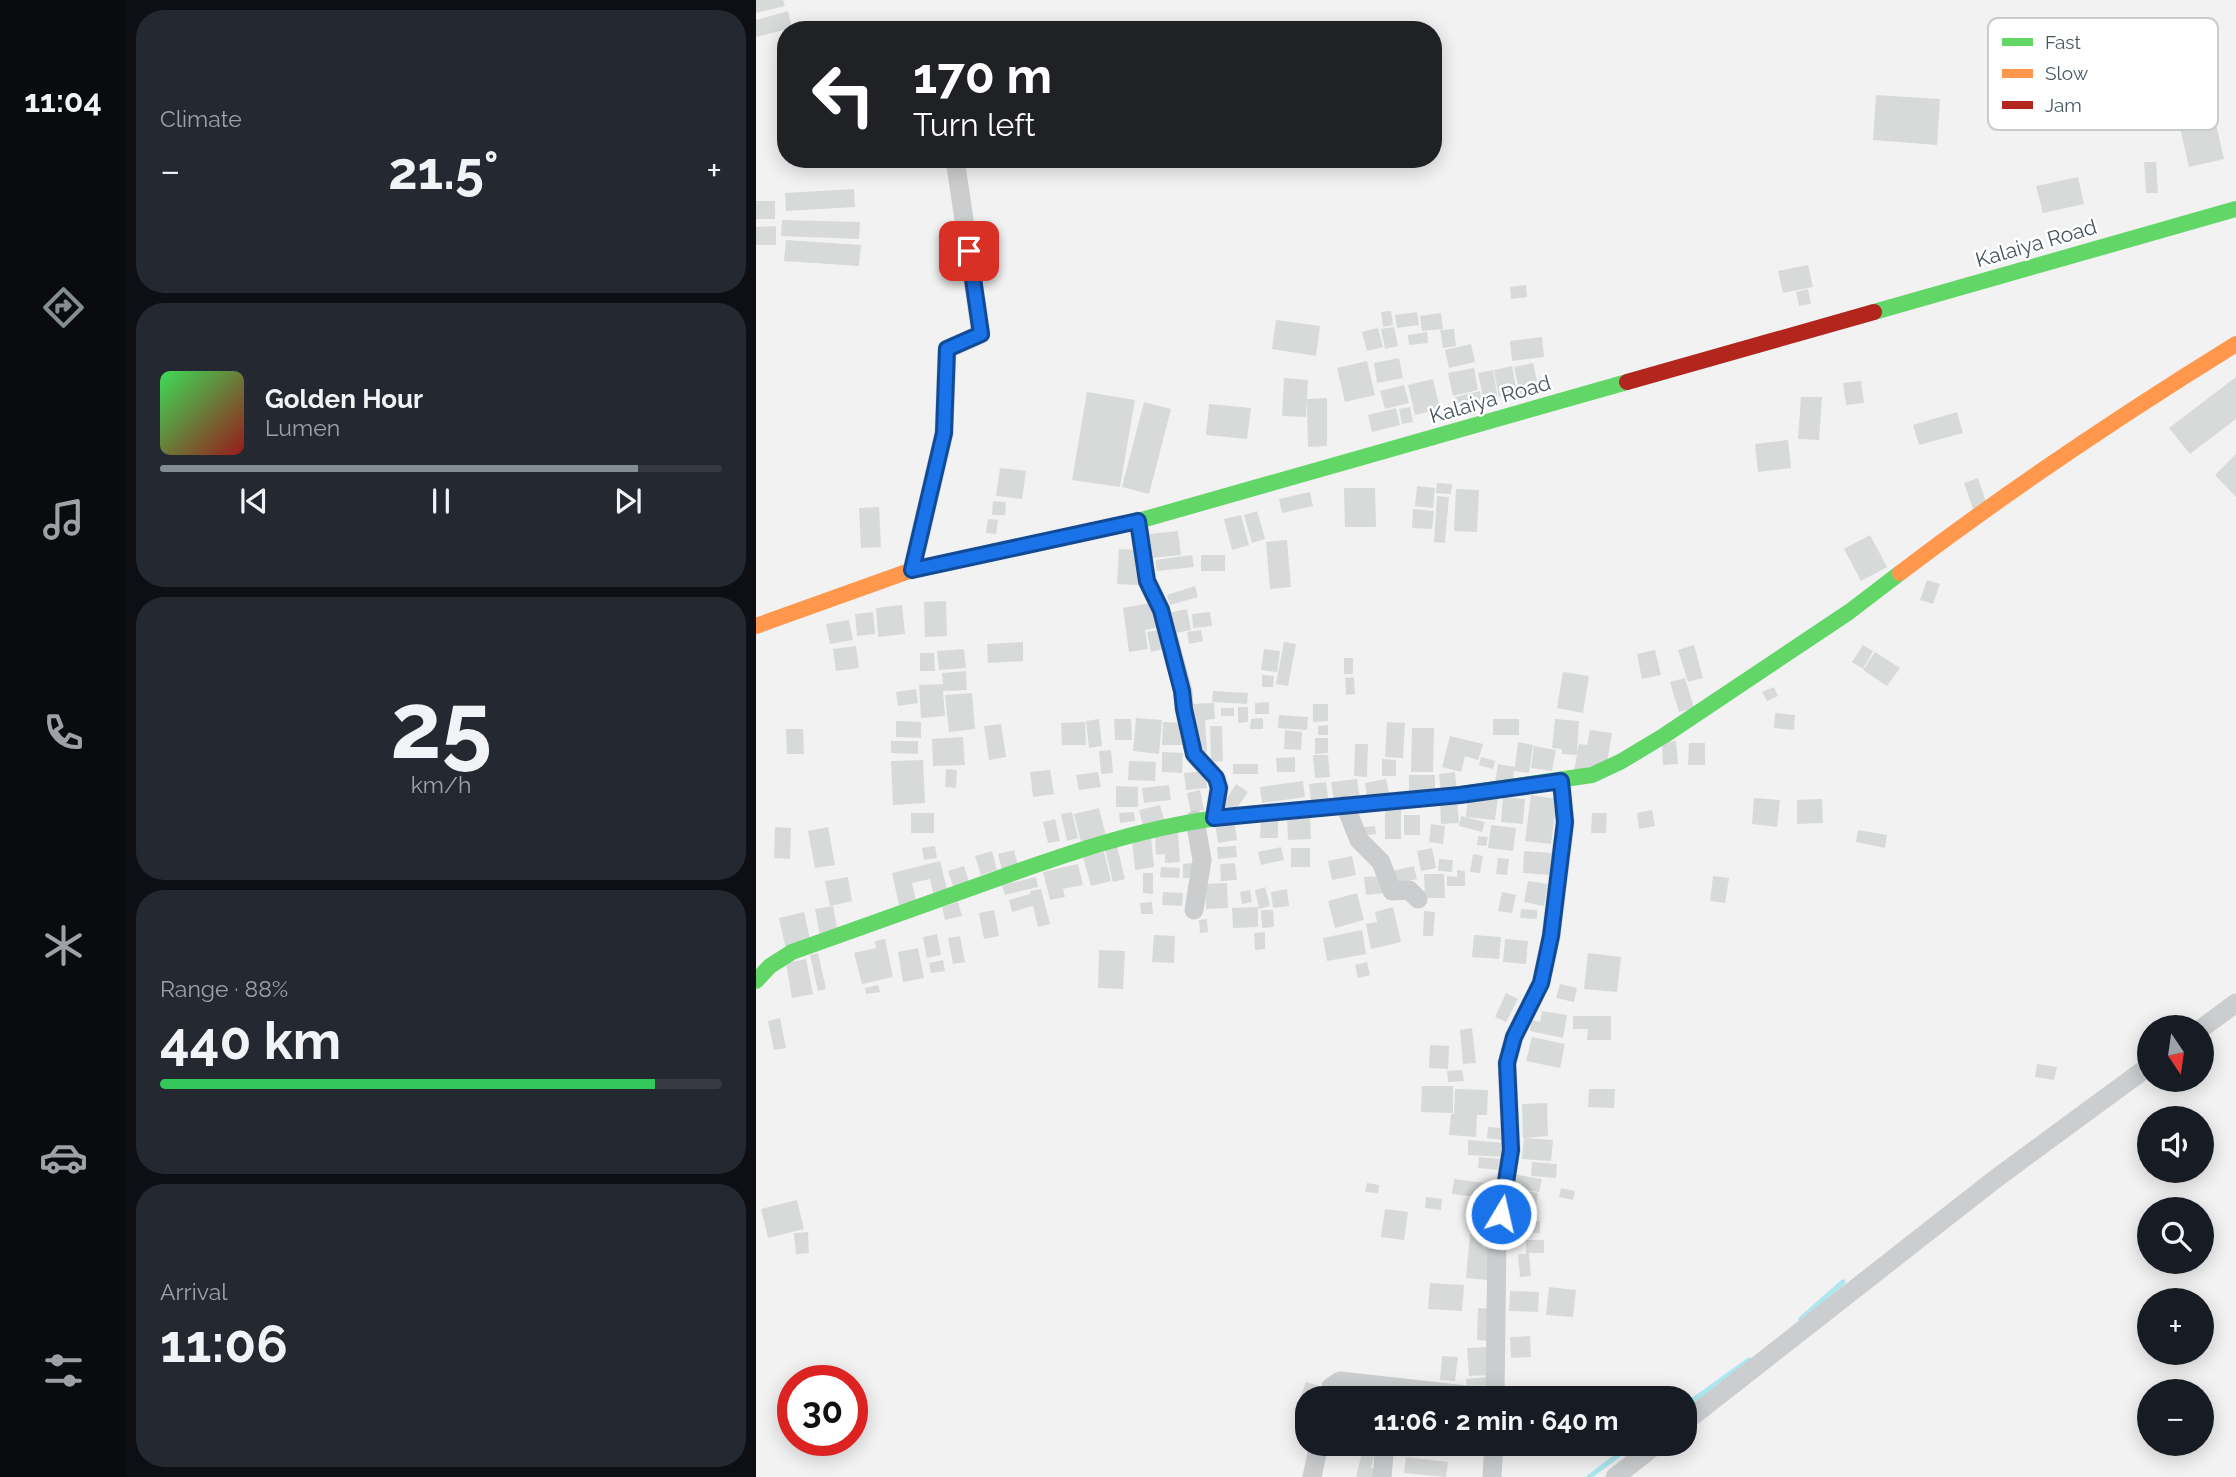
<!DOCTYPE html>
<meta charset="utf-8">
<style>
:root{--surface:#171b24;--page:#242831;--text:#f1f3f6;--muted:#9ea1a6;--line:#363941;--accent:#848d92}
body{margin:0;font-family:Raleway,sans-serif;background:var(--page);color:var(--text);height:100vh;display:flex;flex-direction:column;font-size:26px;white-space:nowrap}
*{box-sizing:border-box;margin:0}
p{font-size:23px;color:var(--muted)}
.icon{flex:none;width:38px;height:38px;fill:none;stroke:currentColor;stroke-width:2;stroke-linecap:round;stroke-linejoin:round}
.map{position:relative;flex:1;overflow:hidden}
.sheet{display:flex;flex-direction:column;gap:10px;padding:10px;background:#0d0f14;width:630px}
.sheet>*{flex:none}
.hud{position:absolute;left:21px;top:21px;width:665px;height:147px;border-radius:28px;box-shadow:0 4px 18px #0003;background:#202124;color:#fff;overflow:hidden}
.needle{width:46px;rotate:167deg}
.tools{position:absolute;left:1381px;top:1015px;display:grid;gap:14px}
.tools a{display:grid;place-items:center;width:77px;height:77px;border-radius:50%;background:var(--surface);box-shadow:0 4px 18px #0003;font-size:35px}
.speed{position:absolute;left:21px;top:1365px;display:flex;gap:14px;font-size:35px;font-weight:700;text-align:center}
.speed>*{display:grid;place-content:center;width:91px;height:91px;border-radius:50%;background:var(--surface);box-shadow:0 4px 18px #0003;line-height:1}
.speed .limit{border:10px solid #d22;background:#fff;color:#111}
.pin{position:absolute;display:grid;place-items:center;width:60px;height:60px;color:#fff;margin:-30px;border-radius:14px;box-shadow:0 4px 10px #0006}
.me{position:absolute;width:77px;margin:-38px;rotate:9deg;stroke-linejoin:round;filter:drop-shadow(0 0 5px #0008)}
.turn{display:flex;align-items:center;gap:24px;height:147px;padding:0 21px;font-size:32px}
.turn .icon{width:91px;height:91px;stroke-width:2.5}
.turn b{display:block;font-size:49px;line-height:60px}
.big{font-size:52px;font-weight:700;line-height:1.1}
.sheet .widget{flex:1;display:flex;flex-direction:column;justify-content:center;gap:10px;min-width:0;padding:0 24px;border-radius:28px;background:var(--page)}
.sheet .dial{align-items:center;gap:0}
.dial b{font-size:91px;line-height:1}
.song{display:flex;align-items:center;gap:21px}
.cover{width:84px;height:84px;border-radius:10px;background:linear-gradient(135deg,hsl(130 70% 55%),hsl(0 70% 35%))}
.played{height:7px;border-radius:4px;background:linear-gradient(90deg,var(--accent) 85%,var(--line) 85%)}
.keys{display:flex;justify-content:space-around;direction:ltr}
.heat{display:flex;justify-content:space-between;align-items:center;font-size:38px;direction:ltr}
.charge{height:10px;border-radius:5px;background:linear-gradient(90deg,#34c759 88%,var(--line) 0)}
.trip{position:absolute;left:539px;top:1386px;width:402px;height:70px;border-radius:28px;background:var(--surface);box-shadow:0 4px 18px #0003;font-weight:700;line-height:70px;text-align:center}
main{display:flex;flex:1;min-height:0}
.tab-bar{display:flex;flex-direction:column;width:126px;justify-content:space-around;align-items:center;background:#090b0e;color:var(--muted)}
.tab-bar .icon{width:49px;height:49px}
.tab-bar .active{color:var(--accent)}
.tab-bar b{font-size:32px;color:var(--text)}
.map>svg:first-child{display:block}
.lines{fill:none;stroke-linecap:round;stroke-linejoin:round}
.stream{stroke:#ace6ee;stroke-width:5}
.building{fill:#d8dada}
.street{stroke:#cbcdcf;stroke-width:19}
.fast{stroke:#63d668;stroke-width:16}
.slow{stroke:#ff974d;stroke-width:16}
.jam{stroke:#b3261e;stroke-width:16}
.route-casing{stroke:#114b97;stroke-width:18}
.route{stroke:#1a73e8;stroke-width:12}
.labels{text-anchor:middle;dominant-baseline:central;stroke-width:5;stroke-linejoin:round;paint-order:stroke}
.street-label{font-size:21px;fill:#48565e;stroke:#fff}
.key{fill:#fff;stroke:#c8cccf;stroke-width:2}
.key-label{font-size:19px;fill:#48565e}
</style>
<main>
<nav class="tab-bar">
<b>11:04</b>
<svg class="icon active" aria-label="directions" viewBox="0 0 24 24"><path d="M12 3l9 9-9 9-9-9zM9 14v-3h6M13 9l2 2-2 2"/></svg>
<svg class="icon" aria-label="music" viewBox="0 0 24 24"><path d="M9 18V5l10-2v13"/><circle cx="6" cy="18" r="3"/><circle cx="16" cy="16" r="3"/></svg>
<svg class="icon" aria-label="phone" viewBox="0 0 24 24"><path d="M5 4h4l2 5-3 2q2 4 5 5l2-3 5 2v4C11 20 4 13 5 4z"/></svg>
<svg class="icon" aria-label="climate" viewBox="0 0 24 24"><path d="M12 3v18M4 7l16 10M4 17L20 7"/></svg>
<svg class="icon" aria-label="car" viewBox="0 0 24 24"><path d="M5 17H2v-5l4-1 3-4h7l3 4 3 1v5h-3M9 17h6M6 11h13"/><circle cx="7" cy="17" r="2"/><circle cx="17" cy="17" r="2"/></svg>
<svg class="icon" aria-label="filters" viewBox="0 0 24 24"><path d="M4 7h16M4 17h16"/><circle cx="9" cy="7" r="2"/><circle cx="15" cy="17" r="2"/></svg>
</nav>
<section class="sheet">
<div class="widget"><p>Climate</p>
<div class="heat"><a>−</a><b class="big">21.5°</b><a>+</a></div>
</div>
<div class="widget">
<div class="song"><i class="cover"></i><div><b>Golden Hour</b><p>Lumen</p></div></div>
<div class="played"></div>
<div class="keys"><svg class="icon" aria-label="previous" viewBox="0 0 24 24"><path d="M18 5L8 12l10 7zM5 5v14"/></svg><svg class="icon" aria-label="pause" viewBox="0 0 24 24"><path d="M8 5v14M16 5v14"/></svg><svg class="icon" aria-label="next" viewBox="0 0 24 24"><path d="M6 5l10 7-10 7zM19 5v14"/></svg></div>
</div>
<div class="widget dial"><b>25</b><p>km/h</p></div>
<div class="widget"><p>Range · 88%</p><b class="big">440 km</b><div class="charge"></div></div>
<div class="widget"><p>Arrival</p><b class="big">11:06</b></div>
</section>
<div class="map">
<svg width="1480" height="1477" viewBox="0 0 1480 1477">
<rect width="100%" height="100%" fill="#f2f2f2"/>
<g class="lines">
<!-- stream -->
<path class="stream" d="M1045 1319 1087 1282
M929 1406 993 1360
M833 1477 877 1444"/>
</g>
<!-- building -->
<path class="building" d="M0 0H27L29 6 0 13Z
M32 11 36 28 0 37V20Z
M1120 95 1184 99 1181 145 1117 140Z
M1459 120 1468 159 1433 167 1424 128Z
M1388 162H1400L1402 193H1390Z
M1322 177 1328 204 1287 213 1280 186Z
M98 189 99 207 30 211 29 193Z
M0 201H19V219H0Z
M26 220 104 222 103 239 25 236Z
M20 226V245H0V227Z
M30 240 105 245 103 266 28 261Z
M1052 265 1057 287 1027 293 1022 271Z
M770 285 771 297 755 299 754 287Z
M1052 289 1055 304 1043 306 1040 292Z
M635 311 637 325 627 327 625 312Z
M661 312 663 325 641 328 639 315Z
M685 313 687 329 666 331 664 316Z
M520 320 564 326 560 356 516 349Z
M638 327 642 346 629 349 625 329Z
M622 328 627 347 611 351 606 332Z
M698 329 700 346 687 348 684 330Z
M671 332 672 343 653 345 652 335Z
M786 337 788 357 756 361 754 341Z
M715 344 719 362 693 368 689 350Z
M643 358 647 378 621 383 618 363Z
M611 361 619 395 589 402 581 368Z
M777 363 783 390 764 394 758 367Z
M756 366 761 393 743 397 738 370Z
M718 368 722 390 697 396 692 373Z
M737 370 742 399 728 402 722 373Z
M1480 377V419L1434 454 1413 428Z
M528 378 552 380 550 417 526 416Z
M677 379 684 409 659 415 652 385Z
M1105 381 1108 403 1090 405 1087 383Z
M648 385 653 403 629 409 624 391Z
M724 391 727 406 702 412 699 397Z
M331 392 379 400 364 487 316 480Z
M1045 397H1066L1063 440 1042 439Z
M571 398V446L552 447 551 399Z
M388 402 415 409 393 494 366 487Z
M453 404 495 408 491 439 450 435Z
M654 407 657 422 646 424 643 409Z
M640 408 644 425 616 432 612 415Z
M1201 412 1207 433 1163 445 1157 425Z
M1032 440 1035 468 1002 472 999 444Z
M1480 454V497L1459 475Z
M244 468 270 471 266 499 240 496Z
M1222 478 1231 505 1217 509 1208 483Z
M681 483 696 484 695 494 680 493Z
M661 486 679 488 677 508 659 506Z
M588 488H619L620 527H589Z
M700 489 723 490 721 532 698 531Z
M554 492 557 506 526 513 523 499Z
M681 496 693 497 689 543 678 542Z
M237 501 250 502 249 515H236Z
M123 507 125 547 105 548 103 508Z
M657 509 678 511 676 529 656 528Z
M501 511 509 539 496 543 488 515Z
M485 515 493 545 476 550 468 519Z
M232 519 242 520 240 534 230 533Z
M422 531 425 555 396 558 393 534Z
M1114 535 1131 567 1105 581 1088 549Z
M531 540 535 587 514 589 510 542Z
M363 549 383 550 382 585 361 584Z
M436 555 438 567 401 571 399 560Z
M445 555H469V571H445Z
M1171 580 1184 584 1177 604 1164 600Z
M439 586 442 597 414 605 411 595Z
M190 601 191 636 169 637 168 602Z
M399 602 403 627 389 630 392 649 373 652 367 608Z
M146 605 149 634 122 637 120 608Z
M431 609 435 630 415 634 412 613Z
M117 612 119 634 101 636 99 614Z
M454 612 456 626 437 628 436 614Z
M93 620 97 640 74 644 70 624Z
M403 630 407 649 395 652 391 632Z
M445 630 447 641 433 644 431 632Z
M267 642V661L232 663 231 644Z
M528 642 540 644 532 686 520 684Z
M938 645 947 678 932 682 922 650Z
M1107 645 1117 651 1107 669 1096 662Z
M100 646 103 668 80 671 77 649Z
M208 649 210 668 183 670 181 651Z
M508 649 524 651 521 672 505 670Z
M899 650 905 675 886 679 881 654Z
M1119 652 1144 668 1131 686 1107 670Z
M164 653H178L179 671H164Z
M588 658H597V674H588Z
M210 671 211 690 187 691 189 716 165 718 163 685 187 684 186 673Z
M807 672 833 676 827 713 801 708Z
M506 675 518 676 517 687H506Z
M598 677 599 694 590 695 589 678Z
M929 678 938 708 923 712 914 682Z
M1018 687 1022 696 1011 701 1006 692Z
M160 689 162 703 142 706 140 692Z
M457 691 492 693 491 704 456 702Z
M216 693 219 729 193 732 189 695Z
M513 702V714H499V703Z
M458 703 459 719 449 720 451 751 444 756 434 704Z
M557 704H572V721L557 722Z
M482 707H492V722L482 723Z
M465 708H478V716H465Z
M1019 713 1039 715 1038 730 1018 728Z
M523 715 552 717 551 730 522 728Z
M380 718 406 720 403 754 377 751Z
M507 718V729H494L495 719Z
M343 719 346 746 333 748 330 721Z
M358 719H375L376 740H359Z
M737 719H763V735H737Z
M799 719 823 721 821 752 823 744 831 745 834 730 856 733 851 763 818 771 821 755 806 754V749L796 748Z
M140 721 165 722V738L140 737Z
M329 722 330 745H306L305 723Z
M407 722 427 723V745H406Z
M631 722 649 723 647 758 629 757Z
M245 724 250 757 233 760 228 726Z
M572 725V735H562V726Z
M454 726H466L467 761 455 762Z
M656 728H678L677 772H655Z
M30 729H47L48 754H31Z
M529 730 546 732 545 750 528 749Z
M694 736 727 744 722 760 709 756 705 772 686 767Z
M207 737 209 765 177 766 176 739Z
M559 738H572V753L559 754Z
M135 741H162V754L135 753Z
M920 741 922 764 907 765 906 743Z
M762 742 777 745 773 773 758 771 756 784 739 782 742 764 759 767Z
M933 743H949V765H932Z
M599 744H612L611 777 598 776Z
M778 746 800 750 796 771 775 768Z
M355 750 357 773 345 774 343 751Z
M406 752 427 753 426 773 406 772Z
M557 755H572L574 777 559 778Z
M539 757V772H521L520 758Z
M725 757 739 761 737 769 723 765Z
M626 759 640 760V776H626Z
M167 760 169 803 137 805 135 761Z
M373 761 400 762 399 781 372 780Z
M477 764H502V774H477Z
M190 769 201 770 200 788 189 787Z
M294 770 298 794 277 797 274 772Z
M450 771 451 788 430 790 428 773Z
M342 772 345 787 323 790 320 775Z
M699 772 701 791 685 793 683 774Z
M653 775H679V793H653Z
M601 779 604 799 578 802 575 782Z
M630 779 633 793 611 797 609 783Z
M547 781 549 797 506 803 504 787Z
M570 782 572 798 555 800 553 784Z
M480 784 492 792 478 812 467 804Z
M413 785 415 800 388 803 386 788Z
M360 786 382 787V807H360Z
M444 790 448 810 435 813 431 793Z
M712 794 742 797 739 820 710 817Z
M775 795 801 799 795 844 769 841Z
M747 797 769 799 767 824 745 822Z
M998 798 1024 800 1021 827 996 824Z
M701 799 703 823 685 824 684 800Z
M1066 799 1067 823 1041 824V800Z
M404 805 408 820 387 826 383 810Z
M629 807H645V839H629Z
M343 808 350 836 325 842 318 814Z
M896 810 899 826 883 829 881 813Z
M316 812 322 838 311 841 305 814Z
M378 812 379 821 364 823 363 813Z
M155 813H178V833H155Z
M836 813H851L850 833H835Z
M554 814 555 839 532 840 531 815Z
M648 815H664V835H648Z
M705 816 729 822 726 832 703 826Z
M505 818H522V838H504Z
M299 819 304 841 292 843 287 822Z
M478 820 481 840 462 843 459 823Z
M675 824 689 826 687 844 673 842Z
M735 825 760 828 757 851 732 848Z
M619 826 620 834 602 836V828Z
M19 827 35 828 34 859 18 858Z
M72 827 79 865 59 868 52 831Z
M1102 830 1131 835 1129 848 1100 842Z
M422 833 424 862 409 863V854L400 855 399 835Z
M722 836 732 837 730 846 721 845Z
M395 838 398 867 379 870 376 840Z
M179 846 181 858 168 860 166 848Z
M361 846 369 879 357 882 349 849Z
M480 846 481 857 462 859 461 847Z
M525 847 528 860 505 865 502 852Z
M535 848H554V867H535Z
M676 848 680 868 665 871 661 851Z
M258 850 262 866 246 870 242 854Z
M236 851 241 870 225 875 219 856Z
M768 851 796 853 795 875 767 873Z
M348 852 355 881 335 886 327 857Z
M717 854 727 856 724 873 714 872Z
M596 856 600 875 576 880 572 861Z
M742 858 753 859 751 875 740 874Z
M683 859 697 860 696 872 682 871Z
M184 861 192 893 178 896 174 879 156 883 160 901 143 905 136 873Z
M437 863V878H427V864Z
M479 863 481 880 465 881 464 864Z
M322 864 327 885 307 889 309 897 294 900 287 872Z
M208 866 213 882 197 886 192 871Z
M658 866 661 879 639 884 636 871Z
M405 867 424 868 423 878 404 877Z
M701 870 709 871V886H691V876L701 877Z
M387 873H397V894L387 893Z
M668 874H688L689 898H669Z
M626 876 628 893 610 895 608 877Z
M957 876 973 878 969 903 954 901Z
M92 877 96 901 74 906 69 881Z
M280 877 282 887 249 895 246 885Z
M772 881 792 884 788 906 768 902Z
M471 883 472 908 450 909 449 884Z
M509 887 514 906 503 909 499 890Z
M285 889 294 924 282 927 277 906 256 912 253 900 274 894V891Z
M531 889 533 906 517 908 515 892Z
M494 890 496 902 486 904 484 892Z
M407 892 427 893 426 906 406 905Z
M746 892 760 895 756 913 742 911Z
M601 893 608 920 579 928 572 901Z
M202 902 206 916 189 920 186 907Z
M396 902 397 914H385L384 903Z
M77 906 82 933 64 936 59 909Z
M502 907V927L477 928 476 908Z
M637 907 645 942 615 949 610 924 621 922 619 912Z
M765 909 781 910V919L764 918Z
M238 910 243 936 228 939 223 913Z
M505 910H517L518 927 506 928Z
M668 911 679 912 677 936H667Z
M48 912 55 944 30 949 23 918Z
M451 919 452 932 444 933 443 920Z
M606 930 610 954 571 961 567 938Z
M509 932V949L499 950 498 933Z
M181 934 185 955 171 958 167 937Z
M398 935 419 936 418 963 396 962Z
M718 935 745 937 743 959 716 957Z
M204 936 209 962 197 964 192 938Z
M129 939 137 977 106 984 98 953 120 948 119 941Z
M749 939 772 941 770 964 747 962Z
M162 948 168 978 147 982 142 952Z
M343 950 369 951 367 989 342 988Z
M62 953 70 989 62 991 54 955Z
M832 953 865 957 861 992 828 989Z
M50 959 57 994 36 998 30 963Z
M187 960 189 971 175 973 173 963Z
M611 962 614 975 602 978 599 965Z
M804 984 821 988 818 1002 800 998Z
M122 985 124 992 110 994 109 988Z
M750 993 762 999 750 1022 739 1017Z
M786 1011 811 1015 807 1038 774 1031 776 1020 784 1022Z
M817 1016H855V1040H831L832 1029H817Z
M24 1018 30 1048 18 1050 12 1021Z
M716 1028 720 1063 707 1064 704 1030Z
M776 1037 809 1044 804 1068 770 1061Z
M674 1045 693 1046 692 1069 673 1068Z
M1281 1064 1301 1067 1298 1080 1279 1077Z
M706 1070 708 1081 692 1082 691 1071Z
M666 1086H697V1113L665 1112Z
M699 1089 732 1090 731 1115H721L720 1137 693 1135 695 1114H698Z
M833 1089H859L858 1108 832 1107Z
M791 1103 792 1136 767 1138 766 1104Z
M732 1127 747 1128 746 1140 731 1138Z
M768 1138 797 1140 795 1161 766 1159Z
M712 1140 750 1143V1157L712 1155Z
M723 1157 746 1159 745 1170 722 1168Z
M776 1162 801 1164 800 1178 775 1176Z
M757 1174 786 1179 783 1192 755 1187Z
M698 1179 745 1185 742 1212 727 1210 729 1198 696 1194Z
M611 1183 623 1185 622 1193 609 1192Z
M749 1188 782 1193 780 1206 758 1202 757 1210 746 1208Z
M805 1188 819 1191 817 1200 803 1197Z
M670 1197 686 1199 685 1210 669 1208Z
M41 1200 48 1229 12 1238 5 1209Z
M629 1209 652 1212 648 1240 625 1237Z
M747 1219 784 1221V1233L747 1232Z
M52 1232 53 1253 40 1254 38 1233Z
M714 1234 735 1236 731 1280 710 1278Z
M770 1240H788V1253H773L775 1276 764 1277 762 1254H770Z
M674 1283 708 1285 706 1311 672 1309Z
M793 1287 820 1290 817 1317 790 1315Z
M754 1291 783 1292 782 1312 753 1311Z
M722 1308 738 1309 737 1341 721 1340Z
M774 1336 775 1357 755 1358 754 1337Z
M733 1347 735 1375 713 1376 711 1348Z
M686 1356 702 1357 699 1381 684 1380Z
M733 1377 734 1389 711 1391 710 1379Z
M550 1382 570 1388 566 1398H551V1413L540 1409Z
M606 1452 618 1455 615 1468 625 1470 624 1477H600Z
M650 1457 692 1462 690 1477 648 1473Z"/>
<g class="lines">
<!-- street -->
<path class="street" d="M382 521 391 581 405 610 427 692 428 709 438 754 460 778 463 787 458 818
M156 570 188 433 191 349 225 334 199 159
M589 805 603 840 625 862 636 891 653 890 662 899
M438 910 446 860 439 820
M1446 1028 1480 1003
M573 1398 575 1387 584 1381 737 1398
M739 1398 741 1236 755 1150 751 1063 758 1037 785 983 795 936 809 822 805 781
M929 1422 1238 1180 1393 1066
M556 1477 563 1444
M626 1477 629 1444
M736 1477 738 1444
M859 1477 901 1444"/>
<!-- fast -->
<path class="fast" d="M1118 312 1480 209
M285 542 382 521 871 382
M685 797 836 775 864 762 909 735 1093 612 1144 573
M0 981 14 966 36 952C101 929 167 905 232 882 312 853 395 824 480 816"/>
<!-- slow -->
<path class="slow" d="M1144 573C1252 491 1365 415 1480 344
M0 626 156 570 285 542"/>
<!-- jam -->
<path class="jam" d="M871 382 1118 312
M480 816 685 797"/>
</g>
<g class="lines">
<defs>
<path id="route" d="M213 251 225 334 191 349 188 433 156 570 382 521 391 581 405 610 426 691 428 709 438 754 460 778 463 788 458 818 704 795 805 781 809 822 795 936 785 983 758 1037 751 1063 755 1150 745 1214"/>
</defs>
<!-- route casing -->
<use href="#route" class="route-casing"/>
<!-- route -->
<use href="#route" class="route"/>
</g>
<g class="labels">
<!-- street labels -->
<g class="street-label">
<text transform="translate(1280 243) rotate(-16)">Kalaiya Road</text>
<text transform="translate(734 399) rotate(-16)">Kalaiya Road</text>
</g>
</g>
<!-- legend -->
<rect x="1232" y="18" width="230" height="112" rx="10" class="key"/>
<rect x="1246" y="38" width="31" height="8" fill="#63d668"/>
<rect x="1246" y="69" width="31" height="9" fill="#ff974d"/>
<rect x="1246" y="101" width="31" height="8" fill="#b3261e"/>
<g class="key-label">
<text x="1289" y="49">Fast</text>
<text x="1289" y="80">Slow</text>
<text x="1289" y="112">Jam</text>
</g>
</svg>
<div class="tools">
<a><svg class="needle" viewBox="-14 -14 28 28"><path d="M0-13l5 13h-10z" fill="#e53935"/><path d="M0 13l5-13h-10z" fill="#9ea1a6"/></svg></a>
<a><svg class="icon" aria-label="sound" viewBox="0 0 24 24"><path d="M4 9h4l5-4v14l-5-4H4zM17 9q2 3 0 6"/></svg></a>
<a><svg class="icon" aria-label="search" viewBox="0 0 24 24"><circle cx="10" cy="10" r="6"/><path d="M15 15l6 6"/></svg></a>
<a>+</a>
<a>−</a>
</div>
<div class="speed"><div class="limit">30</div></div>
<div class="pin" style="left:213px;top:251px;background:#d93025"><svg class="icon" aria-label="arrive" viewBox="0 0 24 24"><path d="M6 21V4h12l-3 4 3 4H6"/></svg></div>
<svg class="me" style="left:745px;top:1214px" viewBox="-20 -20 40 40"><circle r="17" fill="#1a73e8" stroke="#fff" stroke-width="3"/><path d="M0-11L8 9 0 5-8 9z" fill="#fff"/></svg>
<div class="trip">11:06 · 2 min · 640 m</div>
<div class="hud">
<div class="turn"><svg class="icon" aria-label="left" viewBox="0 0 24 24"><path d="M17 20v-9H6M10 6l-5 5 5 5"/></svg><div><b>170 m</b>Turn left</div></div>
</div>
</div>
</main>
